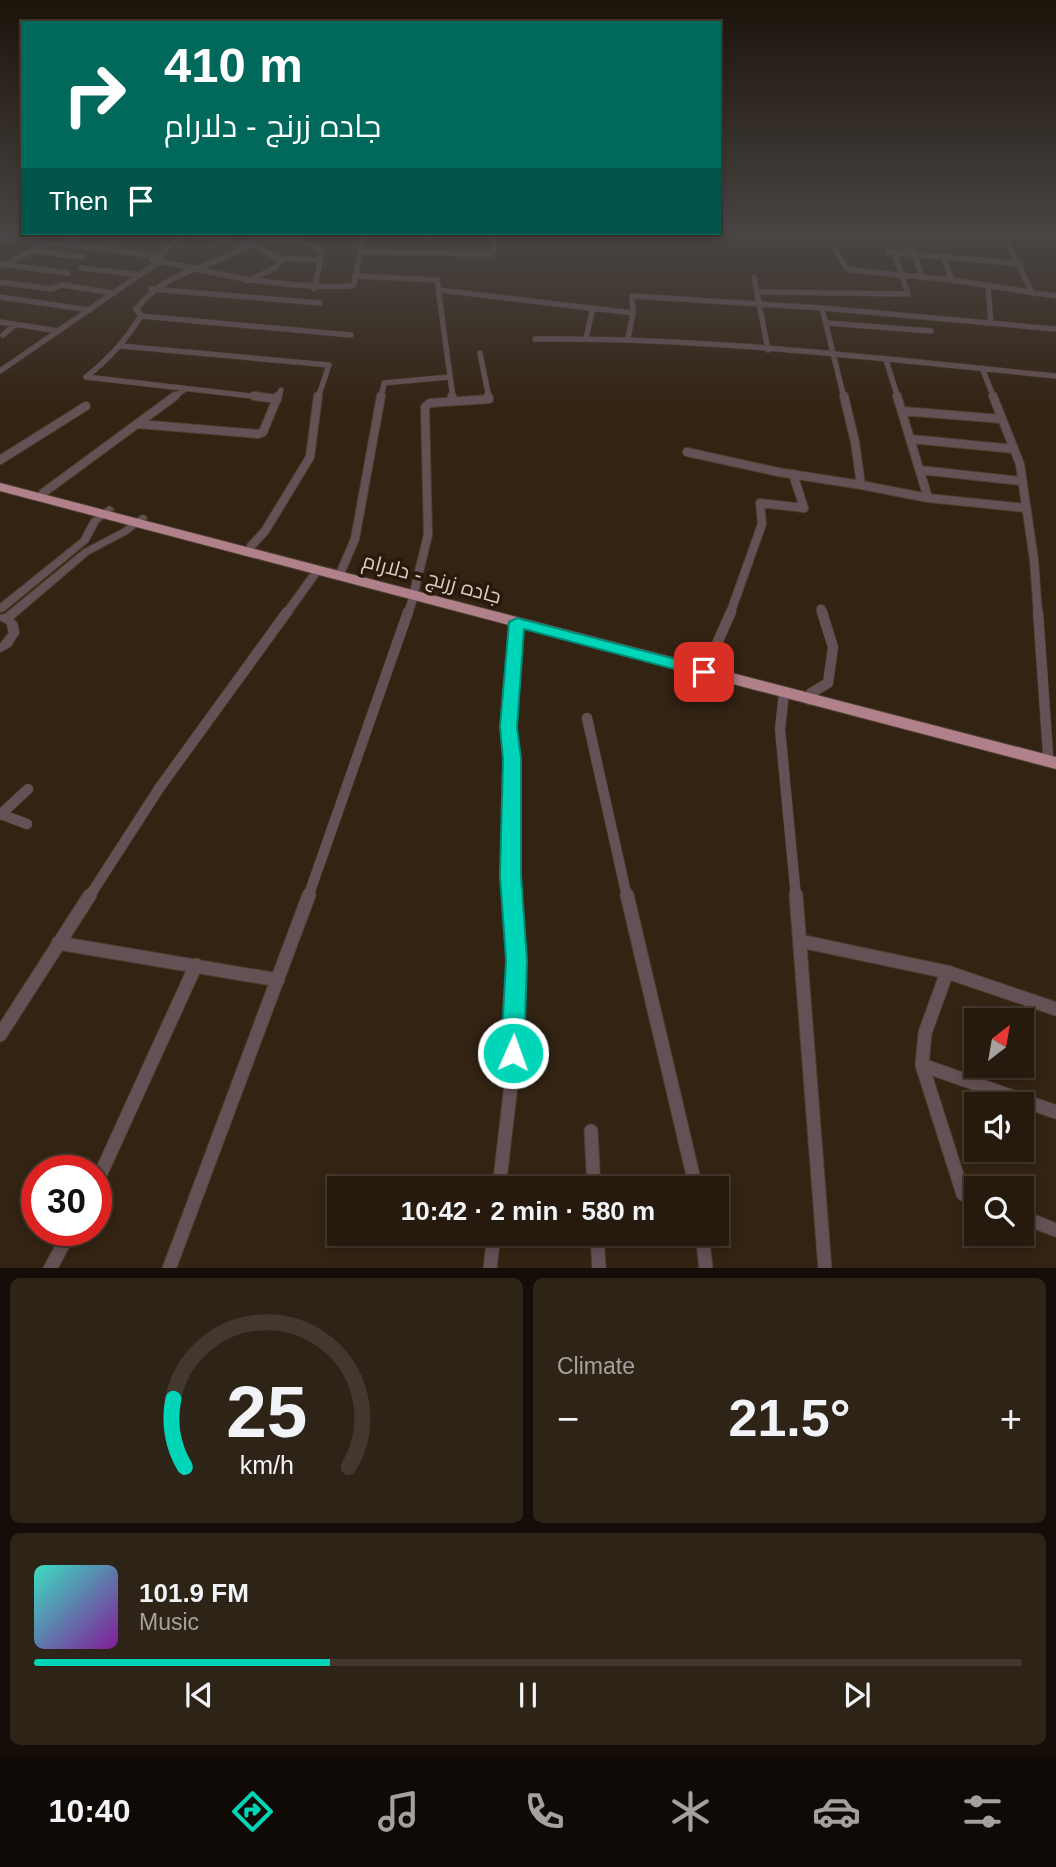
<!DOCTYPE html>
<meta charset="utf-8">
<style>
:root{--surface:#261a0e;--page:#2e2317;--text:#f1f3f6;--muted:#a4a19e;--line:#42382e;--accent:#00d5b7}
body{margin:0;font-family:Arial,Cairo,sans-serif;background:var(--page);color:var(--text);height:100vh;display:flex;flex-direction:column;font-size:26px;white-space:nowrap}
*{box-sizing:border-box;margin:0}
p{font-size:23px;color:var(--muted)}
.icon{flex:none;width:38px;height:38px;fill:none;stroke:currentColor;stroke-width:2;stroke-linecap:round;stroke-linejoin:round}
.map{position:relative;height:1268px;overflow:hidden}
.sheet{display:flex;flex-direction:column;gap:10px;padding:10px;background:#150e08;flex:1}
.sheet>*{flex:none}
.hud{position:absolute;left:21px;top:21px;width:700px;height:214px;border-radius:0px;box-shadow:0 4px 10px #0003,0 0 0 2px var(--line);background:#00695c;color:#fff;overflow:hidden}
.needle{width:46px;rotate:31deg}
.controls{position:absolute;left:964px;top:1008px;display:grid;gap:14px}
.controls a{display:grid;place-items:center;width:70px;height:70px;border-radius:0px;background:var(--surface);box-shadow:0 4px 10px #0003,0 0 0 2px var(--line);font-size:35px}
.speed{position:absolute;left:21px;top:1155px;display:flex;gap:14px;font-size:35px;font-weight:700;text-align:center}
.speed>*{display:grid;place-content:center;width:91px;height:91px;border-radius:50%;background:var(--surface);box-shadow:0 4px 10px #0003,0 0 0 2px var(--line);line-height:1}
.speed .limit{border:10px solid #d22;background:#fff;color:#111}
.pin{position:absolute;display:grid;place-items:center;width:60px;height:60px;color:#fff;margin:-30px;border-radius:14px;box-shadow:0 4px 10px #0006}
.me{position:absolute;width:77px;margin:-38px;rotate:2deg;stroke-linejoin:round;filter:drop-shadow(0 0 5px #0008)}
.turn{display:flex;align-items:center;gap:24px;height:147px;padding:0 28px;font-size:32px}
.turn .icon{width:91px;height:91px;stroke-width:2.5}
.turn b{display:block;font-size:49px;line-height:60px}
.then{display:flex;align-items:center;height:66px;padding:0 28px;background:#0003;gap:14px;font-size:26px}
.big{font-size:52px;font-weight:600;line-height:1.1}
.sheet .widget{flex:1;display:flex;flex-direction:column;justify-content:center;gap:10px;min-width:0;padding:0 24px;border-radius:10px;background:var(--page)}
.sheet .dial{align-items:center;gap:0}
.dial svg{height:182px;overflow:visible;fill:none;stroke:var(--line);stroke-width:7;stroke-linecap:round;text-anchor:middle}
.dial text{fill:var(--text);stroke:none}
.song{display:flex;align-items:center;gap:21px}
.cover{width:84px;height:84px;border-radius:10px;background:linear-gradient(135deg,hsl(170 70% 55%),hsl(290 70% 35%))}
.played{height:7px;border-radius:4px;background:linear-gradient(90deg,var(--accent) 30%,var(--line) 30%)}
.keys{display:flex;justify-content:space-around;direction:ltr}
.heat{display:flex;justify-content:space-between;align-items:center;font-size:38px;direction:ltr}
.sheet .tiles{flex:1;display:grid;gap:10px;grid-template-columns:1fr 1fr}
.widget:last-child{grid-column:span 2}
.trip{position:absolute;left:327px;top:1176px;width:402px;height:70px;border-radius:0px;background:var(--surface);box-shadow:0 4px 10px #0003,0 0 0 2px var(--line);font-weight:600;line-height:70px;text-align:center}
.dock{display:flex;height:112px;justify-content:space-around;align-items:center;background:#0f0a06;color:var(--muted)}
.dock .icon{width:49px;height:49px}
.dock .selected{color:var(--accent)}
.dock b{font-size:32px;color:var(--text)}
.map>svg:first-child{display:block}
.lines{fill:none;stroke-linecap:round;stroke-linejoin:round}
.minor-far3-casing{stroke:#4d3f30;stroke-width:6}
.minor-far2-casing{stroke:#4d3f30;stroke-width:10}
.minor-far1-casing{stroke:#4d3f30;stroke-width:11}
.minor-casing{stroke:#4d3f30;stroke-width:15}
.tertiary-casing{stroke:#4d3f30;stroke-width:2}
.trunk-casing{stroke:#4d3f30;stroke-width:2}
.minor-far3{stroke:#655055;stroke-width:5}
.minor-far2{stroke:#655055;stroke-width:8}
.minor-far1{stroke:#655055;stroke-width:10}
.minor{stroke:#655055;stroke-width:13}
.tertiary{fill:#655055;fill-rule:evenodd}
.trunk{fill:#b0808b;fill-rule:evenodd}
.route{fill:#00d5b7;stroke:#008a77;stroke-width:2}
.labels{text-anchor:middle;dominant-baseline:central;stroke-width:7;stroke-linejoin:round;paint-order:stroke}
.street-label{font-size:21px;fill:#dacfc6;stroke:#28190a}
</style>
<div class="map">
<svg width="1056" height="1269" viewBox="0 0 1056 1269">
<rect width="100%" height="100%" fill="#322313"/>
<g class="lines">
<defs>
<path id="minor-far3" d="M431 233V237
M890 233 915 254 922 278
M1006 233 1010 247 1033 294
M183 234 253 245 281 260 275 268 246 281
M0 239 96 247 158 257 152 260
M256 239C276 240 309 235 322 253L314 289
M64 244 83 233
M836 250 846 268 851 270 952 280 1056 296
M33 251 83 257
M360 252 490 254 495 251 490 233
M888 252 1021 264
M943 256 952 280
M158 257 184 233
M278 258 319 260
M0 264 68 273
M6 265 44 244
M81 268 140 275
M355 276 437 280 453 398
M754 277 768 350
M0 282 51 289 62 285 114 293
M988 287 991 323
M151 289 320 303
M439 290 633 313
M757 292 908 294 894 253
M0 297 90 310
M822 308 844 398
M141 316 351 335
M0 322 59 331
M827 323 931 331
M3 335 15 325
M586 338 593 308
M628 338 633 313 632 296 822 308 1056 329
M535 339C709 337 883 359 1056 376
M121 346 329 365 318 398
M480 353 489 398
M886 360 898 398
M982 368 994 398
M0 371 160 261C224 276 285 289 351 286L354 284 364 233
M86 377C108 360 126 340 141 316L136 309C175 261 221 272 261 233
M86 377 269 398
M173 398 185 389
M278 398 281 390
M381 398 384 383 449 377"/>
<path id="minor-far2" d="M254 396 277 399
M452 396 453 401
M897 396 928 498
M993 396 1020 464 1034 560 1038 614
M902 411 1002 419
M138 424 258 434 263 432 278 396
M911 439 1014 449
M687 452 778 472 861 485 855 442 844 396
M0 460 86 406
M920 470 1020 481
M861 485 928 498 1026 508
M43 493 175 396
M251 546 265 531 310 457 318 396
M339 576 355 539 381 396
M415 588 428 535 425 407 430 403 489 399 488 396
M821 609 822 614
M286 614 317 571
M408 614 414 595
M730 614 762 524 760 503 804 508 793 474"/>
<path id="minor-far1" d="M1038 612 1048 754
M707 666 731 612
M784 693 780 729 796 897
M810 700 811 693 828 683 833 647 822 612
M587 718 627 897
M0 814 27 824
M0 815 28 789
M89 897 160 787 287 612
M308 897 408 612
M512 897V759L508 727 517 623"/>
<path id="minor" d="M627 895 696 1188
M796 895 825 1269
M800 941 947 972 1056 1009
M58 943 278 980
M947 972 925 1033 922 1065 963 1194 976 1199
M0 1035 90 895
M922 1065 1056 1112
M591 1131 594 1188
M96 1184 196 965
M499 1188 512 1076 517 960 512 895
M1022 1217 1056 1230
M597 1234 599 1269
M702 1234 706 1269
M50 1269 71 1230
M169 1269 309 895
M490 1269 494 1234"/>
<path id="tertiary" d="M109 506 114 509 98 523 88 542 4 611 0 612V604L81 539 91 520Z
M142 515 145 516 147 518 145 520 127 534 89 554 13 619 17 623 19 633 11 646 0 652V644L9 633 7 624 0 620V615L5 614 83 550 121 530Z"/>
<path id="trunk" d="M0 483 1056 757V769L0 491Z"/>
</defs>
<!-- minor-far3 casing -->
<use href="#minor-far3" class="minor-far3-casing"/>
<!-- minor-far2 casing -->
<use href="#minor-far2" class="minor-far2-casing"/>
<!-- minor-far1 casing -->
<use href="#minor-far1" class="minor-far1-casing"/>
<!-- minor casing -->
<use href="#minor" class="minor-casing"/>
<!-- tertiary casing -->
<use href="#tertiary" class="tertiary-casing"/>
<!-- trunk casing -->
<use href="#trunk" class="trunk-casing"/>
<!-- minor-far3 -->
<use href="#minor-far3" class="minor-far3"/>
<!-- minor-far2 -->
<use href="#minor-far2" class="minor-far2"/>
<!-- minor-far1 -->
<use href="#minor-far1" class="minor-far1"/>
<!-- minor -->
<use href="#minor" class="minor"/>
<!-- tertiary -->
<use href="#tertiary" class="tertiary"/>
<!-- trunk -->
<use href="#trunk" class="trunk"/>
</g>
<!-- sky -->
<linearGradient id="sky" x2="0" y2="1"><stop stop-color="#1c130a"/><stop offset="0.57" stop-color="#494544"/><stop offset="1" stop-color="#494544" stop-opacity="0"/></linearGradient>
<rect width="1056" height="411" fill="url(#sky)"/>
<!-- route -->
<path class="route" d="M517 618 710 668 712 672 704 677 524 629 517 727 521 759V876L527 960 524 1053 521 1060 513 1063 504 1060 501 1053 506 960 500 876 503 759 500 727 509 622Z"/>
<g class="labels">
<!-- street labels -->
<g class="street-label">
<text transform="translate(432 578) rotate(15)">جاده زرنج - دلارام</text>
</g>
</g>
</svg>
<div class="controls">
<a><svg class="needle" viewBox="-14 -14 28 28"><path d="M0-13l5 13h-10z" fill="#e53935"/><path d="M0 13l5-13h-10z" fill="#a4a19e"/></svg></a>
<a><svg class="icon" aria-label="sound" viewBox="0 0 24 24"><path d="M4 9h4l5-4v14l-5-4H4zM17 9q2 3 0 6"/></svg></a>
<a><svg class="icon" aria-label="search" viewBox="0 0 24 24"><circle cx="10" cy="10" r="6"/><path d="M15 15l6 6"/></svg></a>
</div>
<div class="speed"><div class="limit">30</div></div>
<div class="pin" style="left:704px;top:672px;background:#d93025"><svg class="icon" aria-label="arrive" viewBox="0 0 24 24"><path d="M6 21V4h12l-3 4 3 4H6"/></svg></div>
<svg class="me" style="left:513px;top:1053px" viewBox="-20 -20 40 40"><circle r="17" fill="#00d5b7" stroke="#fff" stroke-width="3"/><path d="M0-11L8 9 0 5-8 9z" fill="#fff"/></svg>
<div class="trip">10:42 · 2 min · 580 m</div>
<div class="hud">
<div class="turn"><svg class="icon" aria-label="right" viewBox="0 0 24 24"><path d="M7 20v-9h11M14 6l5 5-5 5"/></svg><div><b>410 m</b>جاده زرنج - دلارام</div></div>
<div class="then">Then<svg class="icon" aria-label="arrive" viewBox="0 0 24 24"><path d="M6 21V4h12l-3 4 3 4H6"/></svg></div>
</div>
</div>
<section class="sheet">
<div class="tiles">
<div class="widget dial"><svg viewBox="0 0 100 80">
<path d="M14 69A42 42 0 1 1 86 69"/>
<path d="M14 69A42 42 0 0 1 9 39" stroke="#00d5b7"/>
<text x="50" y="56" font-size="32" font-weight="700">25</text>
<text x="50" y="72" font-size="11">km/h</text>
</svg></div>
<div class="widget"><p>Climate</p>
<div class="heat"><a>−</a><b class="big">21.5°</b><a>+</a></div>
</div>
<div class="widget">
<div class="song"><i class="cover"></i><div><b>101.9 FM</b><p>Music</p></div></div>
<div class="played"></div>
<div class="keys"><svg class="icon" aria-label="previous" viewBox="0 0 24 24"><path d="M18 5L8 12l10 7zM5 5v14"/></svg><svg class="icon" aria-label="pause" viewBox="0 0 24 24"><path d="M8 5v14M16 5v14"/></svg><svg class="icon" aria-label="next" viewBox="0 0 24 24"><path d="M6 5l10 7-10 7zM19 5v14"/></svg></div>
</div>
</div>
</section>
<nav class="dock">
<b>10:40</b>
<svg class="icon selected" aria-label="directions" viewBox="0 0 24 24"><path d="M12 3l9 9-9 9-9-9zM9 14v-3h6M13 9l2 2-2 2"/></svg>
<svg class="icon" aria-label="music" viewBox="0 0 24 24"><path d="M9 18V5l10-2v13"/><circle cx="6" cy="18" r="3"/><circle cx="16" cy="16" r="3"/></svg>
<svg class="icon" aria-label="phone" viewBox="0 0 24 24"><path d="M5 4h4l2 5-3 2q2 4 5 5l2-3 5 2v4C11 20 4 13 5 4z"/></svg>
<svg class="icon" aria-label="climate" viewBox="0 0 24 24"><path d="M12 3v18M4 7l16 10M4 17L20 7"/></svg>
<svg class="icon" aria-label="car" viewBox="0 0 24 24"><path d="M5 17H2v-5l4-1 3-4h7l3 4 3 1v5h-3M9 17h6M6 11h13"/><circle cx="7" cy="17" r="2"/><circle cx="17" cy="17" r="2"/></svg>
<svg class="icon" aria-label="filters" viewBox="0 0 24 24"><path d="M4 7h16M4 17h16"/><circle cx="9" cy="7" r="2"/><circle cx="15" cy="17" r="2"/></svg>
</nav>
